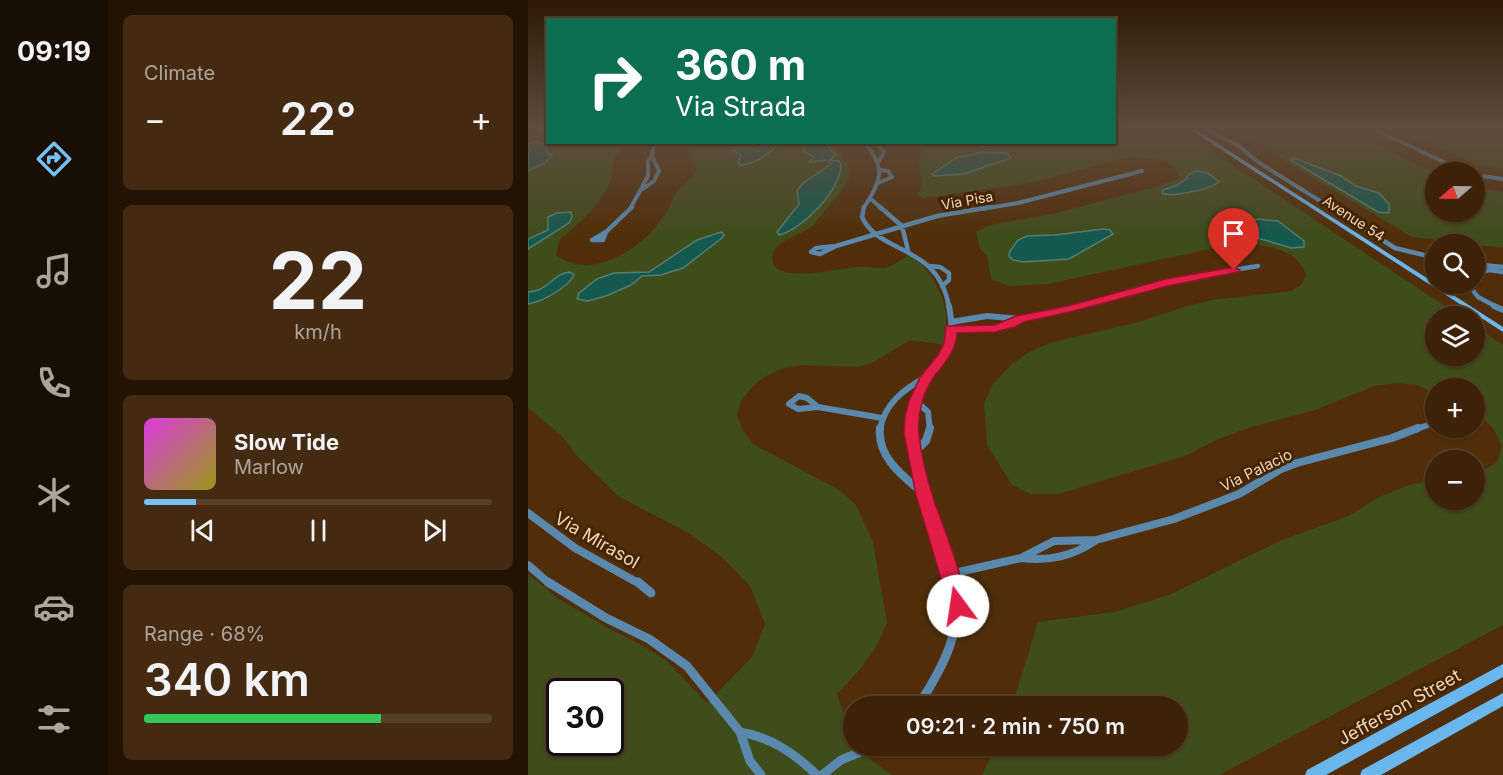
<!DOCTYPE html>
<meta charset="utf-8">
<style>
:root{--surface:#3d2207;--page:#442a11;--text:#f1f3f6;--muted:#ada49b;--line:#563f28;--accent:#77c0f7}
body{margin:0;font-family:Inter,sans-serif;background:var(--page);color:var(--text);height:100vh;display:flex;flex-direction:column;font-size:22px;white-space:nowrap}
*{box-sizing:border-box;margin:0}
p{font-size:20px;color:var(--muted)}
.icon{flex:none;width:33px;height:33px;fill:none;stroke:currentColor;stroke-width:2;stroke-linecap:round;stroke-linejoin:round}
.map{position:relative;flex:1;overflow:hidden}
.details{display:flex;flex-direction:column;gap:15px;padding:15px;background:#221304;width:420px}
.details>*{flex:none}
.top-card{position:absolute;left:18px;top:18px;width:570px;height:126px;border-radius:0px;box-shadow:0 2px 4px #0004,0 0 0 2px var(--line);background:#0b6e4f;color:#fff;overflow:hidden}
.needle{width:39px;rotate:250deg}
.buttons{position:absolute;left:897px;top:162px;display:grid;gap:12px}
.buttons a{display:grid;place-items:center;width:60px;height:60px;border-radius:50%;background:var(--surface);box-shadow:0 2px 4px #0004,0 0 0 2px var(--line);font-size:30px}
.speed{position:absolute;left:18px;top:678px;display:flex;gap:12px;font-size:30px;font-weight:700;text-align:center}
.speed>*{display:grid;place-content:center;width:78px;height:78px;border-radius:50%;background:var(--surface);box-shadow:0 2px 4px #0004,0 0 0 2px var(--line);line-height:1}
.speed .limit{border:3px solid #111;border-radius:9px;background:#fff;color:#111}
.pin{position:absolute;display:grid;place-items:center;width:51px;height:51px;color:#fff;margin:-62px -26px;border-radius:50% 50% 50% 0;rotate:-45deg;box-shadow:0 0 6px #0007}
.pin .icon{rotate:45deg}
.me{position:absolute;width:66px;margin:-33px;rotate:346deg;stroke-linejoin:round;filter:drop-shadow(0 0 4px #0008)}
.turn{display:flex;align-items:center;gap:21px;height:126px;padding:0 30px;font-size:27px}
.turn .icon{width:78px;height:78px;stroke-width:2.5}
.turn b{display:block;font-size:42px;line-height:51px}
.big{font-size:45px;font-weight:600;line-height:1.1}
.details .tile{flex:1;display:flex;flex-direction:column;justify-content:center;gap:9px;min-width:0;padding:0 21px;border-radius:9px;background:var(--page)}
.details .dial{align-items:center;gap:0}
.dial b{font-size:78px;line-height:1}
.song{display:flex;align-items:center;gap:18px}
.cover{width:72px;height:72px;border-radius:9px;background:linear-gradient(135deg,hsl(300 70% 55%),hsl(60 70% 35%))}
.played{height:6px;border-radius:3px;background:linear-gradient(90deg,var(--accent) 15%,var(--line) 15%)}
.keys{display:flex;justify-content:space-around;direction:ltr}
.heat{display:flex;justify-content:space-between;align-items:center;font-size:33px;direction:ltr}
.charge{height:9px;border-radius:4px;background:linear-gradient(90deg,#34c759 68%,var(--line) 0)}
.trip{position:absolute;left:315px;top:696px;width:345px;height:60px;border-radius:30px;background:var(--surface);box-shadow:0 2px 4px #0004,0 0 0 2px var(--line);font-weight:600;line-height:60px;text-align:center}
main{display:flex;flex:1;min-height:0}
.menu{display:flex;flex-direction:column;width:108px;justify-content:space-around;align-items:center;background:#180e03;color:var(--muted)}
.menu .icon{width:42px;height:42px}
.menu .on{color:var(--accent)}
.menu b{font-size:27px;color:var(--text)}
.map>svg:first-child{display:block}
.green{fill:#3f4c1b;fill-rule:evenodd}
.water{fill:#14584f;stroke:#567e70;stroke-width:1.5}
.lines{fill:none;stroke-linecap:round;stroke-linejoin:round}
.street-far4{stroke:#5a89ad;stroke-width:4}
.street-far3{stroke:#5a89ad;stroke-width:4.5}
.street-far2{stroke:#5a89ad;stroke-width:6}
.street-far1{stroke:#5a89ad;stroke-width:8}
.street{stroke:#5a89ad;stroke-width:9}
.secondary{fill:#6ab7f0;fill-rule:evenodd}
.route{fill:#e11d48;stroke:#92132f;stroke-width:1.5}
.labels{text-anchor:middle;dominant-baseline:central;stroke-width:6;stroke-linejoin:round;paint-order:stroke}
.far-street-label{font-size:14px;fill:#f0d5bd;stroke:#452400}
.street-label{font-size:15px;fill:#f0d5bd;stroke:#452400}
.near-street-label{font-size:18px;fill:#f0d5bd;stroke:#452400}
</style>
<main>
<nav class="menu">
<b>09:19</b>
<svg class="icon on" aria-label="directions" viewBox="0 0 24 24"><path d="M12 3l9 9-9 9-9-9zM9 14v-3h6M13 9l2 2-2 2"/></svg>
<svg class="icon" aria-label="music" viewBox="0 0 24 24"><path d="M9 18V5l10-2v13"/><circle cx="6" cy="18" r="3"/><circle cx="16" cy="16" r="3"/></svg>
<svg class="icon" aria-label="phone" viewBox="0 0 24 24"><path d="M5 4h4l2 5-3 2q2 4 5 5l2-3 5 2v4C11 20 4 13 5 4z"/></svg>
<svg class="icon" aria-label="climate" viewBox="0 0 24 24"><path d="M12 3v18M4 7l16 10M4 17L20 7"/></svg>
<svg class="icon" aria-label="car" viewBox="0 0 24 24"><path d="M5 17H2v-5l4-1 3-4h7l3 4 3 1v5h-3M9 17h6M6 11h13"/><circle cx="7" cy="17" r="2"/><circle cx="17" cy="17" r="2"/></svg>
<svg class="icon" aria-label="filters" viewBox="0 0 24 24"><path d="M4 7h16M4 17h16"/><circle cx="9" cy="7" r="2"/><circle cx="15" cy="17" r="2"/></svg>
</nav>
<section class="details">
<div class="tile"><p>Climate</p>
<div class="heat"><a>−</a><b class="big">22°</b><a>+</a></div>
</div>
<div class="tile dial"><b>22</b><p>km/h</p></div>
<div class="tile">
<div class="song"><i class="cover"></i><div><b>Slow Tide</b><p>Marlow</p></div></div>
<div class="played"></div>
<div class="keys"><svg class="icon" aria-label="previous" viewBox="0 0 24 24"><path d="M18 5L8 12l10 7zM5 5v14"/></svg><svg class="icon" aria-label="pause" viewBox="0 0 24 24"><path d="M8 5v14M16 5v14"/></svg><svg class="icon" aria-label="next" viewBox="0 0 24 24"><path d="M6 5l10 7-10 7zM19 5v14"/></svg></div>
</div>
<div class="tile"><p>Range · 68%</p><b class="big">340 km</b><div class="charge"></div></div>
</section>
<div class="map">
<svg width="975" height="775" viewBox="0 0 975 775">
<rect width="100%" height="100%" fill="#512e09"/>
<!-- green -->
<path class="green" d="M587 129H650L932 316H908V356H946L947 326 975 345V625L691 775H454L468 746H650V706H484L510 622 586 612 641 595 754 540 821 516 851 497 881 485 907 480 908 500H946L947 473 953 472 969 462 974 446 965 428 947 411 946 388H908L907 393 888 385 870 383 846 386 787 410 723 427 688 440 660 455 530 494H503L484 485 459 445 456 403 465 384 484 364 501 352 522 343 610 322 660 306 684 300 763 291 773 285 778 276 775 267 765 256 750 249 714 242 520 284 481 286 463 279 459 256 452 249 448 232 462 225 524 214 624 188 649 179 650 172 644 165 633 160 604 156 502 183 395 198 389 194 394 188 391 159 395 148 416 142H586Z
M703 129H818L907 173 908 212H946L947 187 975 192V248L884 237 752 158 732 143Z
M872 129H975V168L955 167Z
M19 137 20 142 94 144C93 151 88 154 86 160 83 166 85 173 83 179 71 208 53 221 31 241L28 255C41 265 57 267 72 263 103 255 126 234 142 206 144 202 145 197 148 193 155 185 164 179 169 169L162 157 161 143 302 142C330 173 326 177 300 207 294 213 289 222 282 228 272 235 249 240 245 254 237 288 316 267 330 267 339 266 348 269 357 268 365 266 374 259 381 255 412 276 423 309 417 345L382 340 344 363 331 367 273 365 256 368 238 376 225 386 213 401 209 415 215 430 225 444 313 491 328 505 345 542 359 623 349 645 334 667 309 694 327 748 364 775H0V574L31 599 80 628 117 647 140 662 179 703 224 657 237 624 222 586 194 557 162 534 90 496 49 456 34 436 0 408V140ZM32 692H82V742H32Z"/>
<!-- water -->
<path class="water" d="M9 142 19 145V153L24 155 23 157 17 163 0 171V155L2 151 0 143Z
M246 142 251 143C246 151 224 166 212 165L210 161 213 155 205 150 216 147 231 151Z
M276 143H297L307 155 302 160 311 161 313 165C313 190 274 230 251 235L249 232 271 204 269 191 274 184 303 164 298 160 281 162 286 157 275 151Z
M454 152 479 153 483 158 436 174 406 176 404 174 428 158Z
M766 158 813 176 828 186 851 193 861 204V213L850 212 768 163 763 160Z
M668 171 680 173 691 182C683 189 642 198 634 193L635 190 649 185 658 179 661 174Z
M43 212 44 217 41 223 0 249V239L20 230V217L29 213Z
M730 219 750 221 776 241V247L763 248 713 233 718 222Z
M575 229 582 230 585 234 541 259 495 262 485 260 481 256 482 251 490 240 499 236 527 235Z
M193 232 196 235 194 238 155 268 133 275 114 276 103 285 78 296 60 301 49 299 51 293 69 279 86 273 121 272 169 240Z
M42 272 46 275C40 288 13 302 0 304V292C20 292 25 273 42 272Z"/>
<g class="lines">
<!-- street-far4 -->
<path class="street-far4" d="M678 129 711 146 730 162 805 209
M846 129 937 172
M348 142 356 152 351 161
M946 175 975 179
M350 183 364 177 360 171 352 170
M115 189 126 181 131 171 124 156
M343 199 354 209
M102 209 120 176V161L124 156 126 142
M335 209C352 182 360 169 336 142
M454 209 490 203 614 171"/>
<!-- street-far3 -->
<path class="street-far3" d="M336 207 334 217C351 255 410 243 421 307
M352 207 374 226 380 250
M802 207 867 248 908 258
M78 232 75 240H64Z
M78 232 104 207
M308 246 292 254 283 252 288 248Z
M308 246 409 216 463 207
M946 264 975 267
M401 266 412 267 421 273V280L414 286
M946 273 962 270 975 272
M940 284 950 297 969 307
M546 307 662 277 730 266"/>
<!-- street-far2 -->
<path class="street-far2" d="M966 306 975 310
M423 322 459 316 492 319 552 306
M423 329 467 328 492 319
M271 396 279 398 290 407 270 409 261 404Z
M388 401 400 412 402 430
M290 407 354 418
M352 430C356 404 376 389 398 377
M384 430C383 386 412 374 422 339 425 328 423 317 421 306
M886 430 900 425"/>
<!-- street-far1 -->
<path class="street-far1" d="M352 428C349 458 376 477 396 494
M384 428 394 485 425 584
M386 453 398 441 402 428
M0 513 47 548 112 584
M493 558C521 561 543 557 567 541
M0 565 22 584
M422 574 493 558 526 541 568 540 646 519 711 494 753 469 769 463 864 438 890 428"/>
<!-- street -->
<path class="street" d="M20 582 78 618 121 639 159 666 212 732 222 761 233 775
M110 582 123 593
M390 706C414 669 438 627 425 582
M212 732C243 737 267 754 289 775
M294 775 313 760 347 746"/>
<!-- secondary -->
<path class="secondary" d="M661 129H667L975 327V332Z
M975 664V677L798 775H777L779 770Z
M975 693V706L853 775H832L834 770Z"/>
</g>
<!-- sky -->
<linearGradient id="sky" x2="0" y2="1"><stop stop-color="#2d1905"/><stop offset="0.54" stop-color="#5f4c3e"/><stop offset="1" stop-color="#5f4c3e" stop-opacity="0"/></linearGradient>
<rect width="975" height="238" fill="url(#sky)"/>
<!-- route -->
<path class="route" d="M706 267 712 270 710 272 640 286 546 311 496 322 487 327 467 332 429 333C428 352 417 362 406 377 395 392 389 415 391 434 393 454 399 478 405 497 412 519 444 595 436 612L430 615 423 612 388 495 376 434 377 415 381 401 392 377 410 355 416 343 418 326 467 325 488 316 540 306 638 279Z"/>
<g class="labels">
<!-- far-street labels -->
<g class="far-street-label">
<text transform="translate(439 200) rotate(-10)">Via Pisa</text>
<text transform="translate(826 218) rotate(33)">Avenue 54</text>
</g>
<!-- street labels -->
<g class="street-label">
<text transform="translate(728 470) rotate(-26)">Via Palacio</text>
</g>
<!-- near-street labels -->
<g class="near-street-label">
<text transform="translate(69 540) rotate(30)">Via Mirasol</text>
<text transform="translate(871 707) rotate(-29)">Jefferson Street</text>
</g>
</g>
</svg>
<div class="buttons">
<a><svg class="needle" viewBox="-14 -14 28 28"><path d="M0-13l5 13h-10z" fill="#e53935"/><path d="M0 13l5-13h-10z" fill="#ada49b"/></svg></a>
<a><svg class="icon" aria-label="search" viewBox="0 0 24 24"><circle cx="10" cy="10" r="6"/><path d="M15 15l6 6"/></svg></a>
<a><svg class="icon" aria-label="layers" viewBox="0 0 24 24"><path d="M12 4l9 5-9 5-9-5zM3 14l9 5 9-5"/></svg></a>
<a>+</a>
<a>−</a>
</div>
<div class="speed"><div class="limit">30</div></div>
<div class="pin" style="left:706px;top:270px;background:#d93025"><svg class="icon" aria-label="arrive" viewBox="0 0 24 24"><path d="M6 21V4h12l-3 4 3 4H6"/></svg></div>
<svg class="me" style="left:430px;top:606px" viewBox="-20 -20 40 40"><circle r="19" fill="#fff"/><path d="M0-13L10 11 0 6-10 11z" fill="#e11d48"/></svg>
<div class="trip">09:21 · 2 min · 750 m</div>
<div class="top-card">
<div class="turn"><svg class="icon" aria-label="right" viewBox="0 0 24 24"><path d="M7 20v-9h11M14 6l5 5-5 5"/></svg><div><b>360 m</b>Via Strada</div></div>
</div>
</div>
</main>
